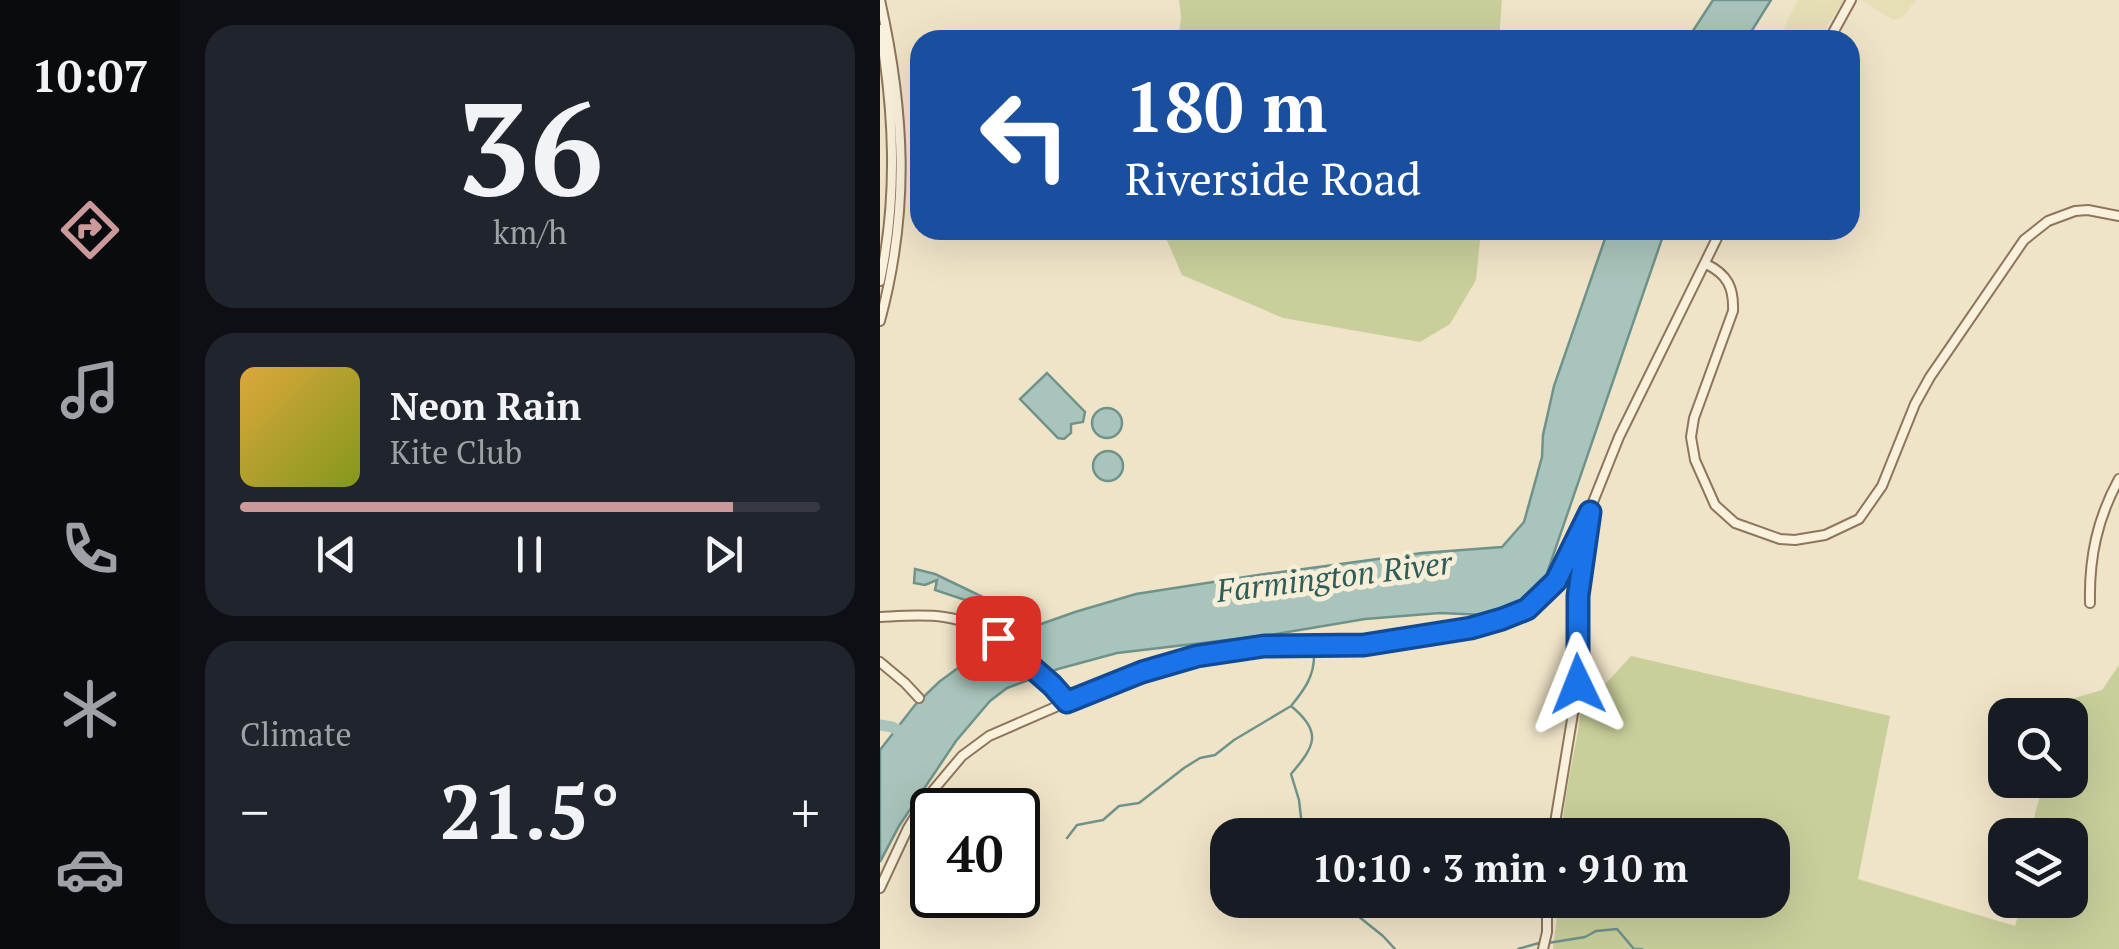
<!DOCTYPE html>
<meta charset="utf-8">
<style>
:root{--surface:#171b24;--page:#20242c;--text:#f1f3f6;--muted:#9ea1a6;--line:#363941;--accent:#cc999b}
body{margin:0;font-family:"PT Serif",serif;background:var(--page);color:var(--text);height:100vh;display:flex;flex-direction:column;font-size:38px;white-space:nowrap}
*{box-sizing:border-box;margin:0}
p{font-size:32px;color:var(--muted)}
.icon{flex:none;width:55px;height:55px;fill:none;stroke:currentColor;stroke-width:2;stroke-linecap:round;stroke-linejoin:round}
.map{position:relative;flex:1;overflow:hidden}
.sheet{display:flex;flex-direction:column;gap:25px;padding:25px;background:#0d0f14;width:700px}
.sheet>*{flex:none}
.guide{position:absolute;left:30px;top:30px;width:950px;height:210px;border-radius:30px;box-shadow:0 10px 40px #0002;background:#1a4fa0;color:#fff;overflow:hidden}
.fabs{position:absolute;left:1108px;top:698px;display:grid;gap:20px}
.fabs a{display:grid;place-items:center;width:100px;height:100px;border-radius:20px;background:var(--surface);box-shadow:0 10px 40px #0002;font-size:50px}
.speed{position:absolute;left:30px;top:788px;display:flex;gap:20px;font-size:50px;font-weight:700;text-align:center}
.speed>*{display:grid;place-content:center;width:130px;height:130px;border-radius:50%;background:var(--surface);box-shadow:0 10px 40px #0002;line-height:1}
.speed .limit{border:5px solid #111;border-radius:15px;background:#fff;color:#111}
.pin{position:absolute;display:grid;place-items:center;width:85px;height:85px;color:#fff;margin:-42px;border-radius:20px;box-shadow:0 5px 15px #0006}
.me{position:absolute;width:110px;margin:-55px;rotate:358deg;stroke-linejoin:round;filter:drop-shadow(0 0 8px #0008)}
.turn{display:flex;align-items:center;gap:35px;height:210px;padding:0 50px;font-size:45px}
.turn .icon{width:130px;height:130px;stroke-width:2.5}
.turn b{display:block;font-size:70px;line-height:85px}
.big{font-size:75px;font-weight:700;line-height:1.1}
.sheet .tile{flex:1;display:flex;flex-direction:column;justify-content:center;gap:15px;min-width:0;padding:0 35px;border-radius:30px;background:var(--page)}
.sheet .dial{align-items:center;gap:0}
.dial b{font-size:130px;line-height:1}
.song{display:flex;align-items:center;gap:30px}
.cover{width:120px;height:120px;border-radius:15px;background:linear-gradient(135deg,hsl(40 70% 55%),hsl(70 70% 35%))}
.played{height:10px;border-radius:5px;background:linear-gradient(90deg,var(--accent) 85%,var(--line) 85%)}
.keys{display:flex;justify-content:space-around;direction:ltr}
.heat{display:flex;justify-content:space-between;align-items:center;font-size:55px;direction:ltr}
.trip{position:absolute;left:330px;top:818px;width:580px;height:100px;border-radius:30px;background:var(--surface);box-shadow:0 10px 40px #0002;font-weight:700;line-height:100px;text-align:center}
main{display:flex;flex:1;min-height:0}
.dock{display:flex;flex-direction:column;width:180px;justify-content:space-around;align-items:center;background:#090b0e;color:var(--muted)}
.dock .icon{width:70px;height:70px}
.dock .on{color:var(--accent)}
.dock b{font-size:45px;color:var(--text)}
.map>svg:first-child{display:block}
.farmland{fill:#e6deb5}
.green{fill:#c9cf9b}
.water{fill:#a9c4bc;stroke:#6f938a;stroke-width:2.5}
.lines{fill:none;stroke-linecap:round;stroke-linejoin:round}
.stream{stroke:#6f938a;stroke-width:2.5}
.river{stroke:#a9c4bc;stroke-width:11}
.minor-casing{stroke:#8d765c;stroke-width:12}
.minor{stroke:#faf1dc;stroke-width:8}
.route-casing{stroke:#114b97;stroke-width:25}
.route{stroke:#1a73e8;stroke-width:18}
.labels{text-anchor:middle;dominant-baseline:central;stroke-width:10;stroke-linejoin:round;paint-order:stroke}
.water-label{font-size:32px;font-style:italic;fill:#2f5d5a;stroke:#f7eed8}
</style>
<main>
<nav class="dock">
<b>10:07</b>
<svg class="icon on" aria-label="directions" viewBox="0 0 24 24"><path d="M12 3l9 9-9 9-9-9zM9 14v-3h6M13 9l2 2-2 2"/></svg>
<svg class="icon" aria-label="music" viewBox="0 0 24 24"><path d="M9 18V5l10-2v13"/><circle cx="6" cy="18" r="3"/><circle cx="16" cy="16" r="3"/></svg>
<svg class="icon" aria-label="phone" viewBox="0 0 24 24"><path d="M5 4h4l2 5-3 2q2 4 5 5l2-3 5 2v4C11 20 4 13 5 4z"/></svg>
<svg class="icon" aria-label="climate" viewBox="0 0 24 24"><path d="M12 3v18M4 7l16 10M4 17L20 7"/></svg>
<svg class="icon" aria-label="car" viewBox="0 0 24 24"><path d="M5 17H2v-5l4-1 3-4h7l3 4 3 1v5h-3M9 17h6M6 11h13"/><circle cx="7" cy="17" r="2"/><circle cx="17" cy="17" r="2"/></svg>
</nav>
<section class="sheet">
<div class="tile dial"><b>36</b><p>km/h</p></div>
<div class="tile">
<div class="song"><i class="cover"></i><div><b>Neon Rain</b><p>Kite Club</p></div></div>
<div class="played"></div>
<div class="keys"><svg class="icon" aria-label="previous" viewBox="0 0 24 24"><path d="M18 5L8 12l10 7zM5 5v14"/></svg><svg class="icon" aria-label="pause" viewBox="0 0 24 24"><path d="M8 5v14M16 5v14"/></svg><svg class="icon" aria-label="next" viewBox="0 0 24 24"><path d="M6 5l10 7-10 7zM19 5v14"/></svg></div>
</div>
<div class="tile"><p>Climate</p>
<div class="heat"><a>−</a><b class="big">21.5°</b><a>+</a></div>
</div>
</section>
<div class="map">
<svg width="1239" height="949" viewBox="0 0 1239 949">
<rect width="100%" height="100%" fill="#f0e4c8"/>
<!-- farmland -->
<path class="farmland" d="M918 0H965L949 22 943 40H928L903 29Z
M981 0H1036L1023 17 1013 20Z"/>
<!-- green -->
<path class="green" d="M299 0H622L619 40H298L301 17Z
M601 230 596 280 570 324 540 342 403 318 302 275 283 231Z
M751 656 1010 716 978 879 1135 926 1143 900H1190V835H1152L1155 813 1165 780H1190V715H1184L1188 700 1222 690 1239 665V949H673L679 900H892V835H682C684 785 700 737 704 687L720 690Z"/>
<!-- water -->
<path class="water" d="M833 0H891L866 40H807Z
M728 230H785L665 579 659 591 644 600 607 615 560 613 485 619 390 635 237 653 178 669 127 688 110 701 76 741 19 826 0 862V750L35 705 59 682 105 648 127 636 195 612 256 594 378 575 542 553 622 547 644 522 662 457 663 435 674 386Z
M167 373 205 412 203 422 191 424V433L184 439 178 438 140 399Z
M212 423a15 15 0 1 1 30 0a15 15 0 1 1-30 0Z
M213 466a15 15 0 1 1 30 0a15 15 0 1 1-30 0Z
M35 569 55 574 103 597V606L55 590 57 580 45 585 34 583Z"/>
<g class="lines">
<!-- stream -->
<path class="stream" d="M423 835 419 800 411 774C435 746 443 732 411 706 425 689 435 675 434 653
M187 838 197 825 223 820 239 806 259 803 304 768 320 758 335 755 354 740 411 706
M458 900 503 936 515 949
M668 943 705 937 716 931 737 929 754 949H762
M638 949 659 943"/>
<!-- river -->
<path class="river" d="M0 725 12 727 28 735"/>
<defs>
<path id="minor" d="M0 29C14 114 18 196 0 281
M949 40 971 0
M826 264C847 274 854 287 853 311L814 418 811 437 815 460 835 505 855 523 900 539 915 540 945 535 979 519 1002 486 1035 404 1050 377 1144 240 1168 221 1195 211 1208 210 1239 216
M0 321C30 210 25 112 0 0
M1210 603C1209 558 1217 519 1239 479
M0 617C21 616 43 614 64 617 115 624 155 665 187 702
M0 662 25 683 39 698
M673 835 698 683 696 634 697 596 708 521
M0 888 28 828 45 800 82 756 109 736 187 702 262 672 317 656 384 646 484 645 539 637 591 628 647 609 676 581 709 512 739 437 841 230
M663 949 667 932V900"/>
</defs>
<!-- minor casing -->
<use href="#minor" class="minor-casing"/>
<!-- minor -->
<use href="#minor" class="minor"/>
</g>
<g class="lines">
<defs>
<path id="route" d="M118 638 172 685 187 702 262 672 317 656 384 646 484 645 591 628 622 619 647 609 676 581 710 512 698 596V684"/>
</defs>
<!-- route casing -->
<use href="#route" class="route-casing"/>
<!-- route -->
<use href="#route" class="route"/>
</g>
<g class="labels">
<!-- water labels -->
<g class="water-label">
<text transform="translate(454 576) rotate(-7)">Farmington River</text>
</g>
</g>
</svg>
<div class="fabs">
<a><svg class="icon" aria-label="search" viewBox="0 0 24 24"><circle cx="10" cy="10" r="6"/><path d="M15 15l6 6"/></svg></a>
<a><svg class="icon" aria-label="layers" viewBox="0 0 24 24"><path d="M12 4l9 5-9 5-9-5zM3 14l9 5 9-5"/></svg></a>
</div>
<div class="speed"><div class="limit">40</div></div>
<div class="pin" style="left:118px;top:638px;background:#d93025"><svg class="icon" aria-label="arrive" viewBox="0 0 24 24"><path d="M6 21V4h12l-3 4 3 4H6"/></svg></div>
<svg class="me" style="left:698px;top:684px" viewBox="-20 -20 40 40"><path d="M0-17L14 15 0 8-14 15z" fill="#1a73e8" stroke="#fff" stroke-width="4"/></svg>
<div class="trip">10:10 · 3 min · 910 m</div>
<div class="guide">
<div class="turn"><svg class="icon" aria-label="left" viewBox="0 0 24 24"><path d="M17 20v-9H6M10 6l-5 5 5 5"/></svg><div><b>180 m</b>Riverside Road</div></div>
</div>
</div>
</main>
